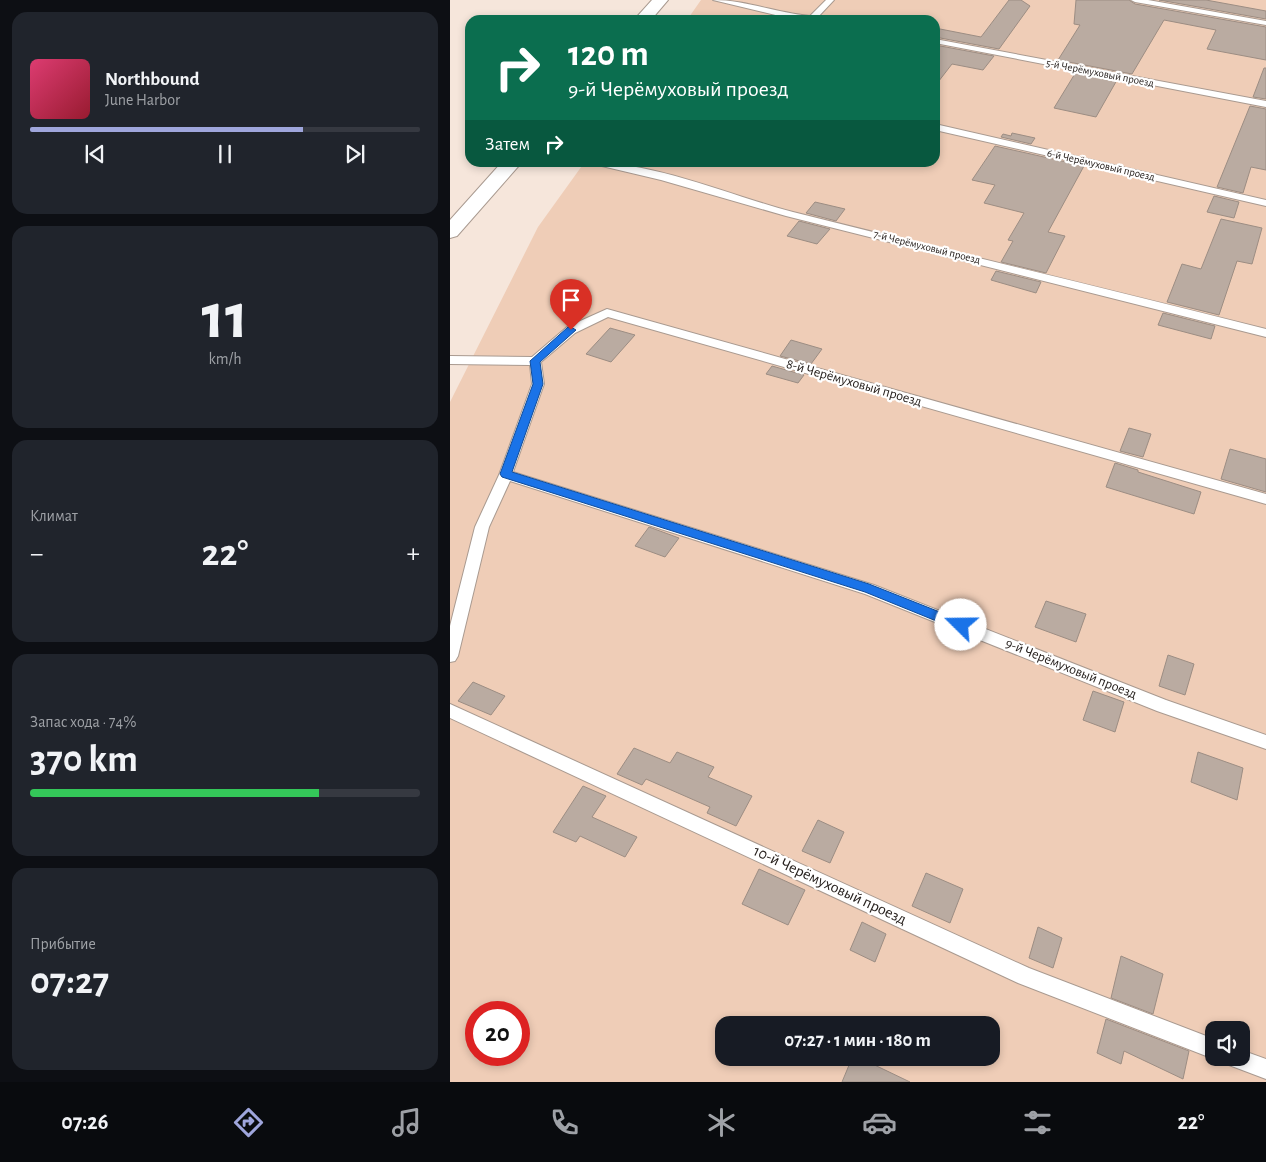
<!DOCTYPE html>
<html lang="ru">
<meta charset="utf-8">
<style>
:root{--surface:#171b24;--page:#20242c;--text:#f1f3f6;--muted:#9ea1a6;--line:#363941;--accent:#9fa6dc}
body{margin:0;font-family:"Alegreya Sans",sans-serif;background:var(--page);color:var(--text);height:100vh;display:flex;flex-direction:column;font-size:19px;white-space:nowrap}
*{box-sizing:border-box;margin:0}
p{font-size:16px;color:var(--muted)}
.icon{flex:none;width:28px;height:28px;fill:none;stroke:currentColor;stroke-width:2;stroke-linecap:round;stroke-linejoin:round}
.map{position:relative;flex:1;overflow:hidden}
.drawer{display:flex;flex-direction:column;gap:12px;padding:12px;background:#0d0f14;width:450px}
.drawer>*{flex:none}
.banner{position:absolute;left:15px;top:15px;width:475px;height:152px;border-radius:15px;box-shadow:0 2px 8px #0003;background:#0b6e4f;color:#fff;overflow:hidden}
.controls{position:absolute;left:755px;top:1021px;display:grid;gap:10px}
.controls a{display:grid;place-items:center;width:45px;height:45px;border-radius:10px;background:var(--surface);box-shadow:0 2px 8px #0003;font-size:25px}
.speed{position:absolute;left:15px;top:1001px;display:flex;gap:10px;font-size:25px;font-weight:700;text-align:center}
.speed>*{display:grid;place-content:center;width:65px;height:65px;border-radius:50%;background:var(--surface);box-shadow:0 2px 8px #0003;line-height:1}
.speed .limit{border:8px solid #d22;background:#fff;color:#111}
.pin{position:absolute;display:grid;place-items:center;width:42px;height:42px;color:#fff;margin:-51px -21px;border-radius:50% 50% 50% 0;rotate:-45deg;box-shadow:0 0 5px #0007}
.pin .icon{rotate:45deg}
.me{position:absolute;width:55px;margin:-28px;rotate:292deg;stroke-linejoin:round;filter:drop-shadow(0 0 4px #0008)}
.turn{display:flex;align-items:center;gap:18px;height:105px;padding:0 20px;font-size:22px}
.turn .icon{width:65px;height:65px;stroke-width:2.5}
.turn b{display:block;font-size:35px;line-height:42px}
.then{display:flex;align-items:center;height:48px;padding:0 20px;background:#0003;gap:10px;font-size:19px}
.big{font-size:38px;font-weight:600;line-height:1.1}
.drawer .tile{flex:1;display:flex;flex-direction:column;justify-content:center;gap:8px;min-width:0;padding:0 18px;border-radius:15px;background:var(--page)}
.drawer .dial{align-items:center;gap:0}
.dial b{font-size:65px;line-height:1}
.song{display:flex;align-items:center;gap:15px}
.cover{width:60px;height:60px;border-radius:8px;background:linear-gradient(135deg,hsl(340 70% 55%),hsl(350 70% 35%))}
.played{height:5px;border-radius:2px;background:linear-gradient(90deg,var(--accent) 70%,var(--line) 70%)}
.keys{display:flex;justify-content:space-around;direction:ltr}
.heat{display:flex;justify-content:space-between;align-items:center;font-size:28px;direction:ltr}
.charge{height:8px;border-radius:4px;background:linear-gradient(90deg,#34c759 74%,var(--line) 0)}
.trip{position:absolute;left:265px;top:1016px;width:285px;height:50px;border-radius:15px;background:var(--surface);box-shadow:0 2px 8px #0003;font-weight:600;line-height:50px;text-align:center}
.tab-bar{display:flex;height:80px;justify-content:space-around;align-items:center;background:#090b0e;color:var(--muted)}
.tab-bar .icon{width:35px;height:35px}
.tab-bar .active{color:var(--accent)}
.tab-bar b{font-size:22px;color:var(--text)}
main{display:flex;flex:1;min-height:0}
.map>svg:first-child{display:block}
.green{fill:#efcdb7;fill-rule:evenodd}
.building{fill:#baaba1;stroke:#9c8d83}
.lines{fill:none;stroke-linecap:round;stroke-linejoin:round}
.lane-casing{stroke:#a99a90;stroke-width:2}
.secondary-casing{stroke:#a99a90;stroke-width:2}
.lane{fill:#fff;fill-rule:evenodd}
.secondary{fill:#fff;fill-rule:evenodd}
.route{fill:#1a73e8;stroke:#114b97}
.labels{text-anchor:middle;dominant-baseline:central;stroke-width:4.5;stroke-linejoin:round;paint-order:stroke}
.far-street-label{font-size:11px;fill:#27211e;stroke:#fff}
.street-label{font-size:14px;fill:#27211e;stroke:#fff}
.near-street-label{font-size:16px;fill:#27211e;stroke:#fff}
</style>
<main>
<section class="drawer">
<div class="tile">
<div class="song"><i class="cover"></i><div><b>Northbound</b><p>June Harbor</p></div></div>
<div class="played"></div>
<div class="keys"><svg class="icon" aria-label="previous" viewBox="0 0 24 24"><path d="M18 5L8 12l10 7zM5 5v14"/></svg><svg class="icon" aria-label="pause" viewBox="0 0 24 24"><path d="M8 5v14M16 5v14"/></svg><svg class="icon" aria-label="next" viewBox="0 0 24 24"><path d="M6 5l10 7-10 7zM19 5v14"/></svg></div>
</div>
<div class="tile dial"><b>11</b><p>km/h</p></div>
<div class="tile"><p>Климат</p>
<div class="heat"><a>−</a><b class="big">22°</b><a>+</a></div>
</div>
<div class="tile"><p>Запас хода · 74%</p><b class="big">370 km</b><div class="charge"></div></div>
<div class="tile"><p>Прибытие</p><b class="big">07:27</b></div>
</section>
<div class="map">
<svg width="816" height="1082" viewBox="0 0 816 1082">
<rect width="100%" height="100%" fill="#f6e6db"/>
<!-- green -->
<path class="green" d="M251 0H816V1082H0V402L88 227 134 163 485 162V20H237ZM26 1012H69V1055H26ZM274 1025H541V1058H274ZM764 1030H791V1058H764Z"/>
<!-- building -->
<path class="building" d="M559 0H571L580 6 549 49 485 37V28L531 37Z
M626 0H679L685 4 816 27V60L757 49 766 30 714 20 682 74 608 60 630 25 624 24Z
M709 0H756L816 11V19Z
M485 45 544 56 533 70 502 64 485 86Z
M814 68H816V99L803 97Z
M626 72 667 80 646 117 604 108Z
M800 106 816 109V170L801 167 793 193 767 187Z
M562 133 585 138 581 144 551 137 553 134 561 136Z
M545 146 634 166 598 232 615 236 596 273 551 262 563 241 558 240 574 213 534 203 545 185 522 180Z
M764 196 789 202 784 218 757 212Z
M365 202 395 209 386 221 356 213Z
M771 219 812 228 802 264 787 261 769 315 717 302 732 264 751 269Z
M349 221 380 229 367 244 337 236Z
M546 271 591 282 586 293 541 280Z
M713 313 765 326 761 339 708 325Z
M160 328 185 335 161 362 136 354Z
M341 340 372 349 361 364 330 356Z
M322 366 354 375 348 383 316 374Z
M679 428 701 434 693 457 670 451Z
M780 449 816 459V492L771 479Z
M665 463 688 470V472L751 492 744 514 656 487Z
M199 527 229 538 215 557 185 546Z
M596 601 636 614 626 642 585 627Z
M718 655 744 664 735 695 709 686Z
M23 682 55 696 41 715 8 701Z
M643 691 674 702 665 732 633 720Z
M184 748 220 763 227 752 264 767 258 777 302 796 286 826 257 813 260 807 196 779 192 785 167 774Z
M748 752 793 768 787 800 741 782Z
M133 786 156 796 142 817 187 837 175 857 130 836 126 842 103 832Z
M368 820 394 832 380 863 352 851Z
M309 869 355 890 338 925 292 904Z
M476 873 513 889 500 923 462 906Z
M412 922 436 934 425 962 400 950Z
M588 927 612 938 603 968 579 958Z
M671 956 713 974 703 1014 661 998Z
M656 1019 739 1051 733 1079 674 1051 671 1064 647 1053Z
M402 1058H410L460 1082H392Z"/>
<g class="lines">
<defs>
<path id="lane" d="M263 0C296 0 327 13 360 16L376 0H384L368 17 376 20 342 19Z
M681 0H698L816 21V25L685 2Z
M485 39 816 101V107L485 43Z
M485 124 816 200V206L485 130Z
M135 162C206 162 275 194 343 212 501 252 659 289 816 329V337L336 216 211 180Z
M157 309 816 494V504L158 317 125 333 91 362 94 384 63 472 424 585 716 700 816 735V749L707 711 415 594 60 481 39 527 8 656 5 661 0 662V626L25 527 49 475 82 384 80 365 0 364V356L82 357 117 327Z
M0 704 579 968 764 1039V1058H767L764 1059 568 983 0 718Z
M791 1050 816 1059V1079L779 1065 776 1058H791Z"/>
<path id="secondary" d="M202 0H218L201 20H184Z
M52 162H72L7 236 0 238V220Z"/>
</defs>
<!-- lane casing -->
<use href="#lane" class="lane-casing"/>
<!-- secondary casing -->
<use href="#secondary" class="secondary-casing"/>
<!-- lane -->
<use href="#lane" class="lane"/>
<!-- secondary -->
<use href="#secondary" class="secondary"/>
</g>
<!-- route -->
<path class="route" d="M118 327H121L126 330 90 362 93 384 62 472 419 584 515 622 517 625 515 629H506L415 592 52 477 50 474 83 384 80 361Z"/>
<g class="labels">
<!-- far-street labels -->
<g class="far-street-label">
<text transform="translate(650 73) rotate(11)">5-й Черёмуховый проезд</text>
<text transform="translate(651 165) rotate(13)">6-й Черёмуховый проезд</text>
<text transform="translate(477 247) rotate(14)">7-й Черёмуховый проезд</text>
</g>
<!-- street labels -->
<g class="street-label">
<text transform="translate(404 383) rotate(16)">8-й Черёмуховый проезд</text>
<text transform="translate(621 669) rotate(22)">9-й Черёмуховый проезд</text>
</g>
<!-- near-street labels -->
<g class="near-street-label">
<text transform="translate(380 885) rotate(25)">10-й Черёмуховый проезд</text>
</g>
</g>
</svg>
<div class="controls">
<a><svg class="icon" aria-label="sound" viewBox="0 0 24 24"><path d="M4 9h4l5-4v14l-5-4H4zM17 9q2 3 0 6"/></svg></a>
</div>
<div class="speed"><div class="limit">20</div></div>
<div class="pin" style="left:121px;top:330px;background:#d93025"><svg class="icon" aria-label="arrive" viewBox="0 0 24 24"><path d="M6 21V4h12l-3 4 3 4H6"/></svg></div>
<svg class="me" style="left:511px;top:625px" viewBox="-20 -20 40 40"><circle r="19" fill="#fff"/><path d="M0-13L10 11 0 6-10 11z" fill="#1a73e8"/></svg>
<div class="trip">07:27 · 1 мин · 180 m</div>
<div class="banner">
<div class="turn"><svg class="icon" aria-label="right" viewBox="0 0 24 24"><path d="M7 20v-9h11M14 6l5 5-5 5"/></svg><div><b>120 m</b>9-й Черёмуховый проезд</div></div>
<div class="then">Затем<svg class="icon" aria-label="right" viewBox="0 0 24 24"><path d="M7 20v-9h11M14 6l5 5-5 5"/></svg></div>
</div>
</div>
</main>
<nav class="tab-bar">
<b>07:26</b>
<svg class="icon active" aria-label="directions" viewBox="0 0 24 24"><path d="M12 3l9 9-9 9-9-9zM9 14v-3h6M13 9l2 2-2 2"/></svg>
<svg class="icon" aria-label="music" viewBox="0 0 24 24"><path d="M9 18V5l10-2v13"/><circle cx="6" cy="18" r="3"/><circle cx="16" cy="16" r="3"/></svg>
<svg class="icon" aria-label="phone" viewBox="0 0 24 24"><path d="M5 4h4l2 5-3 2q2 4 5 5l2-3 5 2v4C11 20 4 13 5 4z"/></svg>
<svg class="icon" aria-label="climate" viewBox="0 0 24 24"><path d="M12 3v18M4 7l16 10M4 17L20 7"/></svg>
<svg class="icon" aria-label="car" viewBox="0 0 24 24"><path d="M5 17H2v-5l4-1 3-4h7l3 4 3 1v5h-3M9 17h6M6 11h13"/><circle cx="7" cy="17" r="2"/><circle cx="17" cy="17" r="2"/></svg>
<svg class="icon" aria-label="filters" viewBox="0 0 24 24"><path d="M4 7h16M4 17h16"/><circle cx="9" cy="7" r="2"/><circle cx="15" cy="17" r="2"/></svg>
<b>22°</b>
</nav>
